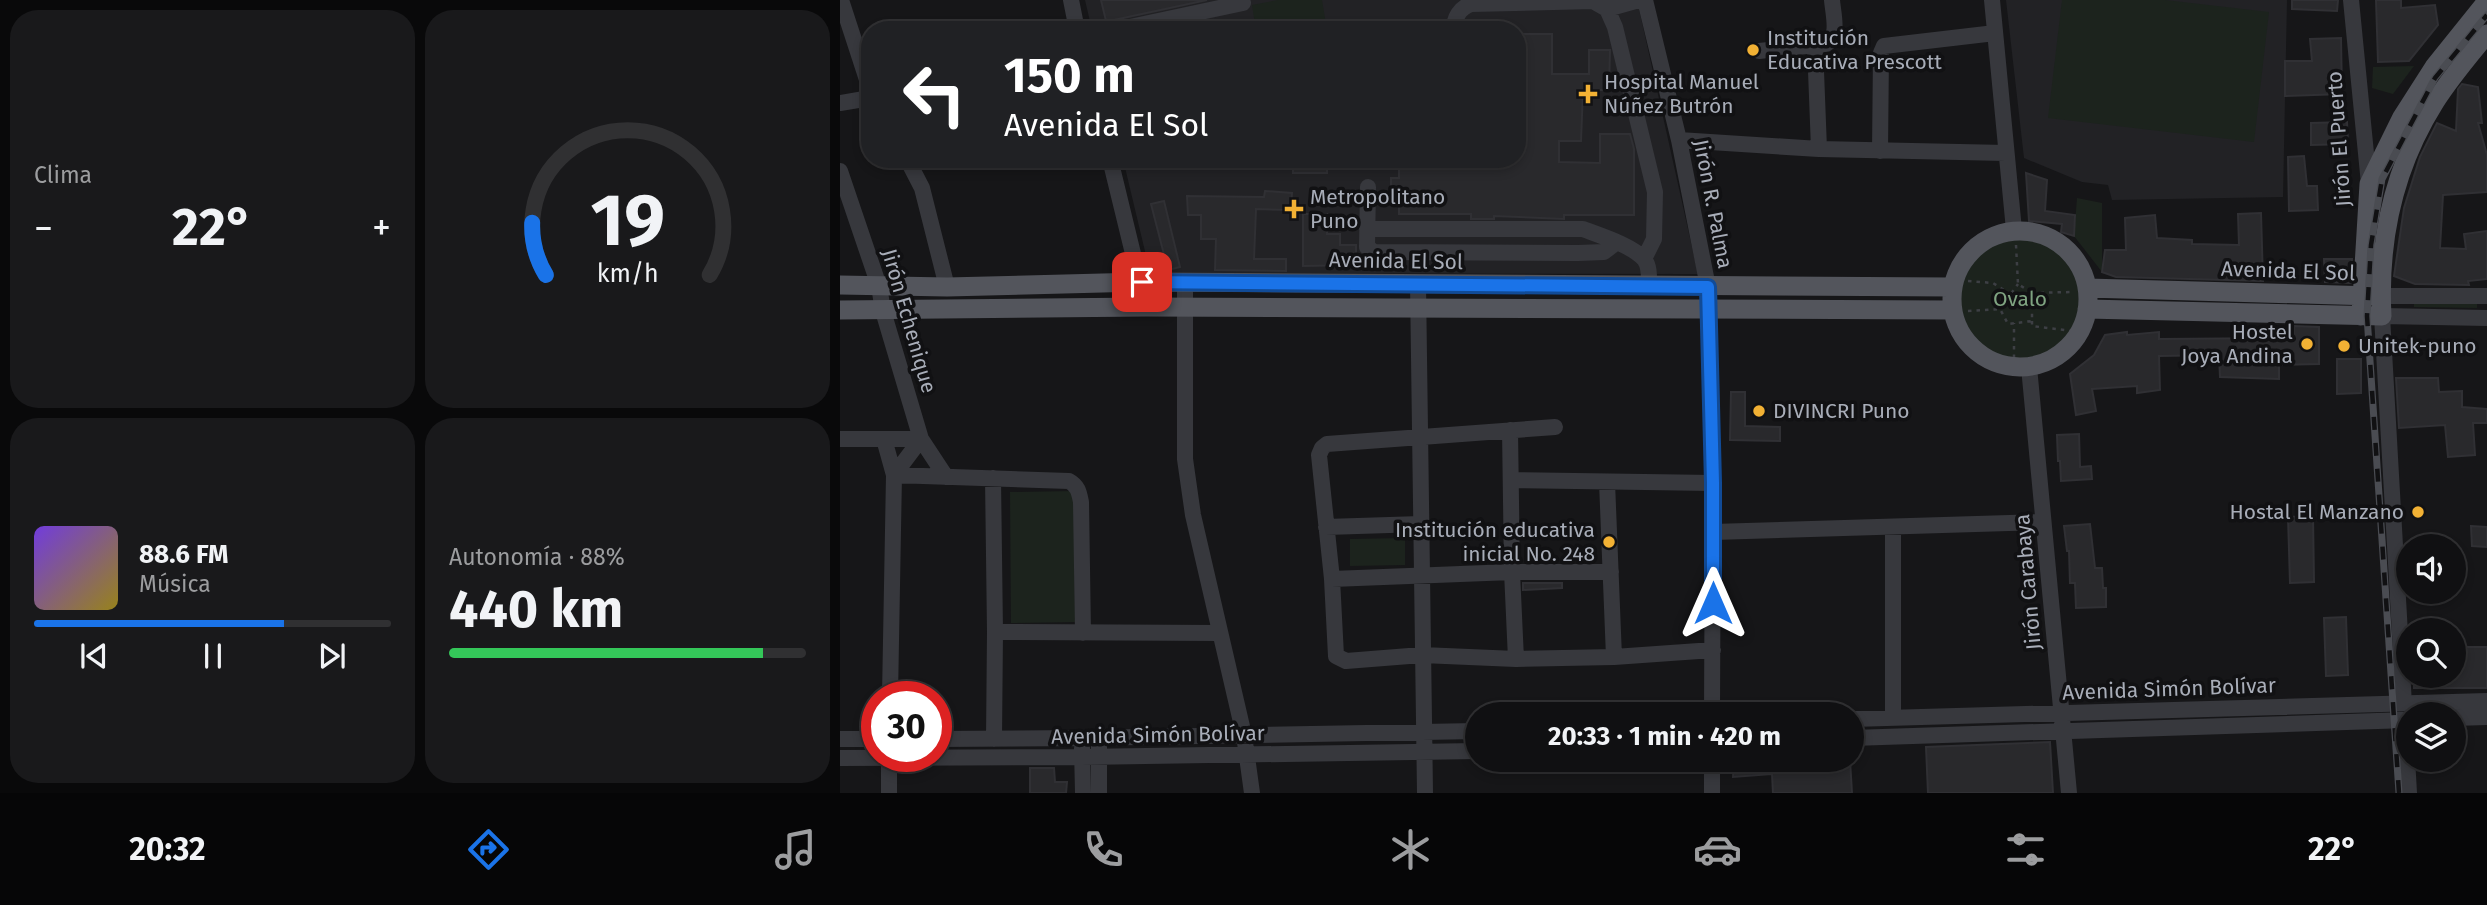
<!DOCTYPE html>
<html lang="es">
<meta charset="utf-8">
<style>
:root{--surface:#101012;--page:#19191b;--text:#f1f3f6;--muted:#9c9d9f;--line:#303032;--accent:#1a73e8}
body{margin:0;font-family:"Fira Sans",sans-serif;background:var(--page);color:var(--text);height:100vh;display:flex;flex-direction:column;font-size:26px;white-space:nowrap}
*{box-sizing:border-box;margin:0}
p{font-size:23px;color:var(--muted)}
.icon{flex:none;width:38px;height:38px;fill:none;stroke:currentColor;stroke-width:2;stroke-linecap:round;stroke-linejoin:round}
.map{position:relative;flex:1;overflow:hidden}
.sheet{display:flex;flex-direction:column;gap:10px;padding:10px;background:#09090a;width:840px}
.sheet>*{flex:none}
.guide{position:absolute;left:21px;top:21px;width:665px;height:147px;border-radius:28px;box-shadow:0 4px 10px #0003,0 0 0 2px var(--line);background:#202124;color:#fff;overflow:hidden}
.buttons{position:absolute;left:1556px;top:534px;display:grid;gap:14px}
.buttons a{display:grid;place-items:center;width:70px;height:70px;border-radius:50%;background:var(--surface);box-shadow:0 4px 10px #0003,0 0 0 2px var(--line);font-size:35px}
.speed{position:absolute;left:21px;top:681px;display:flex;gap:14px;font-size:35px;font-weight:700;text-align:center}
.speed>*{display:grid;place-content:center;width:91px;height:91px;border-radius:50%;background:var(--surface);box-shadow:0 4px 10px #0003,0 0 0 2px var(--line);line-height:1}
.speed .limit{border:10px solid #d22;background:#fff;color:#111}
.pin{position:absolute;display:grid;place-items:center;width:60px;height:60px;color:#fff;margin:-30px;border-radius:14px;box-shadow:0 4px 10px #0006}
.me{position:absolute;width:77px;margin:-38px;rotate:0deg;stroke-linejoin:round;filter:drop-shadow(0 0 5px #0008)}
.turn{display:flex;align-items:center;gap:24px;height:147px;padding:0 28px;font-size:32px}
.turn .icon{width:91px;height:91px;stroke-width:2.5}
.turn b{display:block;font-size:49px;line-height:60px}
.big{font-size:52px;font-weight:700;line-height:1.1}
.sheet .tile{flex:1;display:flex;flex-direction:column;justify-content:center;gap:10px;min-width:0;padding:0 24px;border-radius:28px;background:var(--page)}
.sheet .dial{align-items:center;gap:0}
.dial svg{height:182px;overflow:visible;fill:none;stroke:var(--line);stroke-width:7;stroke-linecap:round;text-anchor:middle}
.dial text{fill:var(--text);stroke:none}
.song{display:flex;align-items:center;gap:21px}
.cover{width:84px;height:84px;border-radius:10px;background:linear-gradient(135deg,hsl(260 70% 55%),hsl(50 70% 35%))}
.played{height:7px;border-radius:4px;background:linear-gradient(90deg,var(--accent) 70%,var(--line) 70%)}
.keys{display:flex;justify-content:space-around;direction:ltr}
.heat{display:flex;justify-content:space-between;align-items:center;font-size:38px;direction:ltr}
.charge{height:10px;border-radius:5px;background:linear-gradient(90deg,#34c759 88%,var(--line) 0)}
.sheet .tiles{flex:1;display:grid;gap:10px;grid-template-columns:repeat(2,1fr)}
.trip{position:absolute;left:625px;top:702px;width:399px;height:70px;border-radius:35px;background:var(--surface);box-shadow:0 4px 10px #0003,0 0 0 2px var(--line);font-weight:700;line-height:70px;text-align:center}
.menu{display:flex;height:112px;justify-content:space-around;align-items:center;background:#060607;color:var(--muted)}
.menu .icon{width:49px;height:49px}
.menu .selected{color:var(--accent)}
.menu b{font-size:32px;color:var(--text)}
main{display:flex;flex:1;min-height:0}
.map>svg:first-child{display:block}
.built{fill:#222225}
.green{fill:#1c231d}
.building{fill:#29292c;stroke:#303034;stroke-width:2}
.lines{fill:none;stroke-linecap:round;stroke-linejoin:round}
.path{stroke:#3d3f44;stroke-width:2.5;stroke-dasharray:3.5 5;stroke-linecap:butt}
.minor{stroke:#37383d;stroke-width:16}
.major{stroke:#53555c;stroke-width:19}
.rail-casing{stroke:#4a4c52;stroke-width:7}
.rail{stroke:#111113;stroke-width:4.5;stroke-dasharray:13;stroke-linecap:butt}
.route-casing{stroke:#114b97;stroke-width:18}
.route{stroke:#1a73e8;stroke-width:12}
.poi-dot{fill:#f2b134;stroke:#111113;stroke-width:2.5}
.labels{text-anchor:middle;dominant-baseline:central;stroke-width:7;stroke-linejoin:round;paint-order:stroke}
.poi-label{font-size:21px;fill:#a8adb8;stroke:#111113;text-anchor:start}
.street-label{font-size:21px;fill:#a8adb8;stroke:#111113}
.park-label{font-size:21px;fill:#7fa381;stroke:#111113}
</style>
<main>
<section class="sheet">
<div class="tiles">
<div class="tile"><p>Clima</p>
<div class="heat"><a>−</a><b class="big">22°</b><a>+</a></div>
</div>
<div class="tile dial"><svg viewBox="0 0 100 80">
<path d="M14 69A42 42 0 1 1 86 69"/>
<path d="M14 69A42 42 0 0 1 8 46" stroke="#1a73e8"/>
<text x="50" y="56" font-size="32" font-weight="700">19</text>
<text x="50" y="72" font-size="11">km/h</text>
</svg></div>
<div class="tile">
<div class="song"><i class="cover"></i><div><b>88.6 FM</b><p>Música</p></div></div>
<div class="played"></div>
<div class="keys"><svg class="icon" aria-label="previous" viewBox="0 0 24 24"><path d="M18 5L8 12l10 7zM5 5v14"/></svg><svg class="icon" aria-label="pause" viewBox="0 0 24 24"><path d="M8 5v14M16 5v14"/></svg><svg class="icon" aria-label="next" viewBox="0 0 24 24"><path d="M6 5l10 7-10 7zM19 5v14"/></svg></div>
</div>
<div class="tile"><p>Autonomía · 88%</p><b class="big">440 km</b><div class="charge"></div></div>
</div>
</section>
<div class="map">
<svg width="1647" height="793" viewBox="0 0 1647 793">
<rect width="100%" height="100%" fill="#161618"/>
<!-- built -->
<path class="built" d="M245 0H797L858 274 313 273 309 268 283 159H677V30H252Z
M1166 0H1447L1443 197 1272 200 1268 185 1242 182 1184 158Z"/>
<!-- green -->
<path class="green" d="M438 0H482L487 30H416L412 5Z
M1222 0H1325L1429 12 1414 142 1208 118Z
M1574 66 1553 94 1532 88 1533 67Z
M1237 198 1262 203V272L1234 236Z
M1119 299a61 61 0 1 1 122 0a61 61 0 1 1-122 0Z
M1574 301 1637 302V308L1574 307Z
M234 491 235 622 171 623 170 492Z
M565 538V565L510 566V539Z"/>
<!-- building -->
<path class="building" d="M261 0H367L274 20 267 25Z
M1452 0H1498L1497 11 1452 9Z
M1536 0H1561V8L1595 5 1598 25 1569 61 1538 62Z
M373 20 375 30H354L353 24Z
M679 34H712V74H749V50H770L769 90H743L741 141H719V162L760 163V134H790L794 149V215H724V219L654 216V219H631V214H559V196H551V178H559V161L677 159Z
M1501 38 1502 94 1445 96V61H1472L1470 39Z
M1622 84 1638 87 1642 123H1638L1647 155V192L1603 195 1600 248 1626 249 1624 234 1647 231V279L1628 281 1629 285 1575 284 1554 276 1564 208 1580 157 1597 123 1616 131 1618 89Z
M1507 122 1508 144 1471 145V123Z
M1464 156 1467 186H1477L1478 210 1449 211 1448 157Z
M453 159H487V173H453Z
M1186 173 1207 180 1205 211 1235 215 1234 236 1221 232 1222 224 1189 221Z
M425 191 452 193 451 210 416 209 414 259H446V271L375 270 376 239H361V215H348L347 196 424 197Z
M490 191 513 192V204L490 203Z
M324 201 340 267 328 270 311 204Z
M1421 213 1423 281 1276 277 1262 272 1265 250H1286L1285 218 1315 215 1317 238 1352 240V244L1399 245 1398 214Z
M463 214H487V234H500V245H516V265L463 266Z
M1484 259H1512L1511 283 1485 282Z
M1454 326 1479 327V364L1439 365V379L1380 377 1379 355 1319 356 1320 390 1297 393V386L1252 389 1256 411 1236 415 1230 374 1254 355 1265 335 1287 332V335L1319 332V339L1454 338Z
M1497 359H1521V393L1497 394Z
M1556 378H1598L1599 392 1622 391V407L1647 409V423H1633L1635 455 1608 457 1605 425 1559 428Z
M891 392H905V426L940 427V441L890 440Z
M1239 434 1240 467 1251 466 1252 479 1221 481 1220 461H1218L1217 435Z
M1473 516 1474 582 1450 583 1448 517Z
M1250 524 1255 568H1262L1263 588H1266V607L1236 608 1235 583H1230L1229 551H1227L1224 526Z
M1631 526 1647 527V547L1632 546Z
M683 583H722V588L683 590Z
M1506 617 1508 675 1486 676 1484 618Z
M1614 647H1647V688H1574V676H1614Z
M1210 742 1213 793H1088L1086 747Z
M894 760H1010L1012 793H933L932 774 893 777Z
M190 768H214L215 782H227L226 793H190Z"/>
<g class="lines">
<!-- path -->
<path class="path" d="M1119 299a61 61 0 1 1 122 0a61 61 0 1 1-122 0Z
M1176 245 1178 284 1192 293V321L1168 324 1160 309 1178 284
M1128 281 1153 283 1170 294
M1192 293 1231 292
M1128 311 1160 309
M1192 321V326L1232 331
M1174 358V323"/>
<!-- minor -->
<path class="minor" d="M1 0 30 89
M231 0 237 30
M805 0 839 140 868 287 873 483 872 714
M1152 0 1174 230
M1511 0 1529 184
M767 9 799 0
M276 30 403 3
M614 30C614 17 620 8 631 4L753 1 767 9 775 27 815 192 814 239 804 259
M975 45 979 149
M919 51 986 44C1000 37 993 14 992 0
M0 103 30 98
M839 140 979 149 1166 153
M1040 151 1041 53 1044 46 1155 33
M67 159 82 188 107 287
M270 159 306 307
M0 171 39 286 43 311 81 439 106 477
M528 187 527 247 534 252 738 253 764 252 777 242
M527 229H743C761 236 791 245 804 259 810 266 809 278 809 286
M345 282V459L353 515 404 735 412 793
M578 284 585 793
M1541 296H1647
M1189 367 1229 793
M715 427 487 444 482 448 479 455 492 579 496 656 506 661 582 655 676 659 774 657 873 650
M670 430 672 572 676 659
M0 439H81
M44 439 54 475 50 696
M54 475 229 481C238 486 239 492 241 502L243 633
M54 475 81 439
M153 478 155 632 154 739
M672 480 873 483
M767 482 774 657
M486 527 581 524
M873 532 1203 522
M492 579 672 572H771
M155 632 380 633
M1053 718V527
M1614 718 1647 717
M1012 719 1647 701
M1012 738 1568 720
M0 739H37
M96 739 242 738 637 731
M259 746V793
M242 748 243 793
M0 758 243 757 637 751
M49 793V756
M872 793V760
M1569 793 1542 316 1647 318"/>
<!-- major -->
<path class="major" d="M1112 299a68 68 0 1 1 136 0a68 68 0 1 1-136 0Z
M0 285 107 287 301 282 1112 287
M1247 288 1533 296
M1247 309 1542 316C1538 241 1554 167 1595 102 1610 78 1629 56 1647 34
M0 310 306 307 1112 310
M1521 316 1529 184 1562 117 1594 67 1647 1"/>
<defs>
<path id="rail" d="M1559 793 1527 316 1531 245 1542 179 1595 78 1647 15"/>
</defs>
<!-- rail casing -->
<use href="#rail" class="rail-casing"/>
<!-- rail -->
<use href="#rail" class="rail"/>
</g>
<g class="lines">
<defs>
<path id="route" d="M302 282 868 287 873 483V603"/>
</defs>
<!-- route casing -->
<use href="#route" class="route-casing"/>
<!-- route -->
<use href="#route" class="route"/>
</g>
<!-- markers -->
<g class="poi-dot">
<circle cx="913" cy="50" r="7"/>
<path d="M744.5 83.5h7v7h7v7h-7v7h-7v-7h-7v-7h7z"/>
<path d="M450.5 198.5h7v7h7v7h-7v7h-7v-7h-7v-7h7z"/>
<circle cx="1467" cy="344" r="7"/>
<circle cx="1504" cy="346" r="7"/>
<circle cx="919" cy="411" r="7"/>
<circle cx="1578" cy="512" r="7"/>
<circle cx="769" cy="542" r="7"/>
</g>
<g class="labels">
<!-- poi labels -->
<g class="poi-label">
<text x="927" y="38">Institución<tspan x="927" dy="24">Educativa Prescott</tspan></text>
<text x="764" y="82">Hospital Manuel<tspan x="764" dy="24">Núñez Butrón</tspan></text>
<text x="470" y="197">Metropolitano<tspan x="470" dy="24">Puno</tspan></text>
<text x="1453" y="332" text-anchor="end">Hostel<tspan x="1453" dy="24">Joya Andina</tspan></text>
<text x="1518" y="346">Unitek-puno</text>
<text x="933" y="411">DIVINCRI Puno</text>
<text x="1564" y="512" text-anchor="end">Hostal El Manzano</text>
<text x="755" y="530" text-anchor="end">Institución educativa<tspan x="755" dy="24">inicial No. 248</tspan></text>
</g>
<!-- street labels -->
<g class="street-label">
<text transform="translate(1499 139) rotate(-94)">Jirón El Puerto</text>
<text transform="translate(873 204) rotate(79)">Jirón R. Palma</text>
<text transform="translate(556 261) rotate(1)">Avenida El Sol</text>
<text transform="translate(1448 271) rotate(2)">Avenida El Sol</text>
<text transform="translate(69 321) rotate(74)">Jirón Echenique</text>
<text transform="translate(1188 582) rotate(-95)">Jirón Carabaya</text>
<text transform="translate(1329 689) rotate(-2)">Avenida Simón Bolívar</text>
<text transform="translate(318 735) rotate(-1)">Avenida Simón Bolívar</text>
</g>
<!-- park labels -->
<g class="park-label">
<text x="1180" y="299">Ovalo</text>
</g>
</g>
</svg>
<div class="buttons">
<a><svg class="icon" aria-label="sound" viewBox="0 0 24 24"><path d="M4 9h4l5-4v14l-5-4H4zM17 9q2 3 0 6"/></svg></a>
<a><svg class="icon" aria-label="search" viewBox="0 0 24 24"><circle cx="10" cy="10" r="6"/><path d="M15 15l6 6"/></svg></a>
<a><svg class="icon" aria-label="layers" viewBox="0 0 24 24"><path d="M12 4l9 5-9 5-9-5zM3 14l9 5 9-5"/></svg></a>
</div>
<div class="speed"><div class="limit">30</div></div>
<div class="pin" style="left:302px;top:282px;background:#d93025"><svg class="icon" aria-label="arrive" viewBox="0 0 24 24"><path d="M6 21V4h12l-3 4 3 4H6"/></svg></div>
<svg class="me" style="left:873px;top:603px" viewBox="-20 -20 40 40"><path d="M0-17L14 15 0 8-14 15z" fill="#1a73e8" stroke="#fff" stroke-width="4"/></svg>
<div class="trip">20:33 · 1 min · 420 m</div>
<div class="guide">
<div class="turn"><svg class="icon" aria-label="left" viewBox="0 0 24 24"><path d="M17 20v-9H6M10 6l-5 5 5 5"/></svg><div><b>150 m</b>Avenida El Sol</div></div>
</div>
</div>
</main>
<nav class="menu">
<b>20:32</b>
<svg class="icon selected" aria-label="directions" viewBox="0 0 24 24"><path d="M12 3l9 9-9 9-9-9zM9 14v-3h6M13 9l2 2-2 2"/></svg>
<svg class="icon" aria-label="music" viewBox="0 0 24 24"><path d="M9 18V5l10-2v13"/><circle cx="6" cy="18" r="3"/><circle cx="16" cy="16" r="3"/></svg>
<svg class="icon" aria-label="phone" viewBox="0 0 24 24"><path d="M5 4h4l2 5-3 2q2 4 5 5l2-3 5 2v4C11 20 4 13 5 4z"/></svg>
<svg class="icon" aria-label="climate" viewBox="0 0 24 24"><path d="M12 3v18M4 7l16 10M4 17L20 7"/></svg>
<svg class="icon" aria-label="car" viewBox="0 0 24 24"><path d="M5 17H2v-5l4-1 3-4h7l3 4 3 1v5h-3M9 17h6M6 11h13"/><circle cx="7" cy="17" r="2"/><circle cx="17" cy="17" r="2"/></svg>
<svg class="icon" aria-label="filters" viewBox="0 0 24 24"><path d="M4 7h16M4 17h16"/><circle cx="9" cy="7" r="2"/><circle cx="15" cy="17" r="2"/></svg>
<b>22°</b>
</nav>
